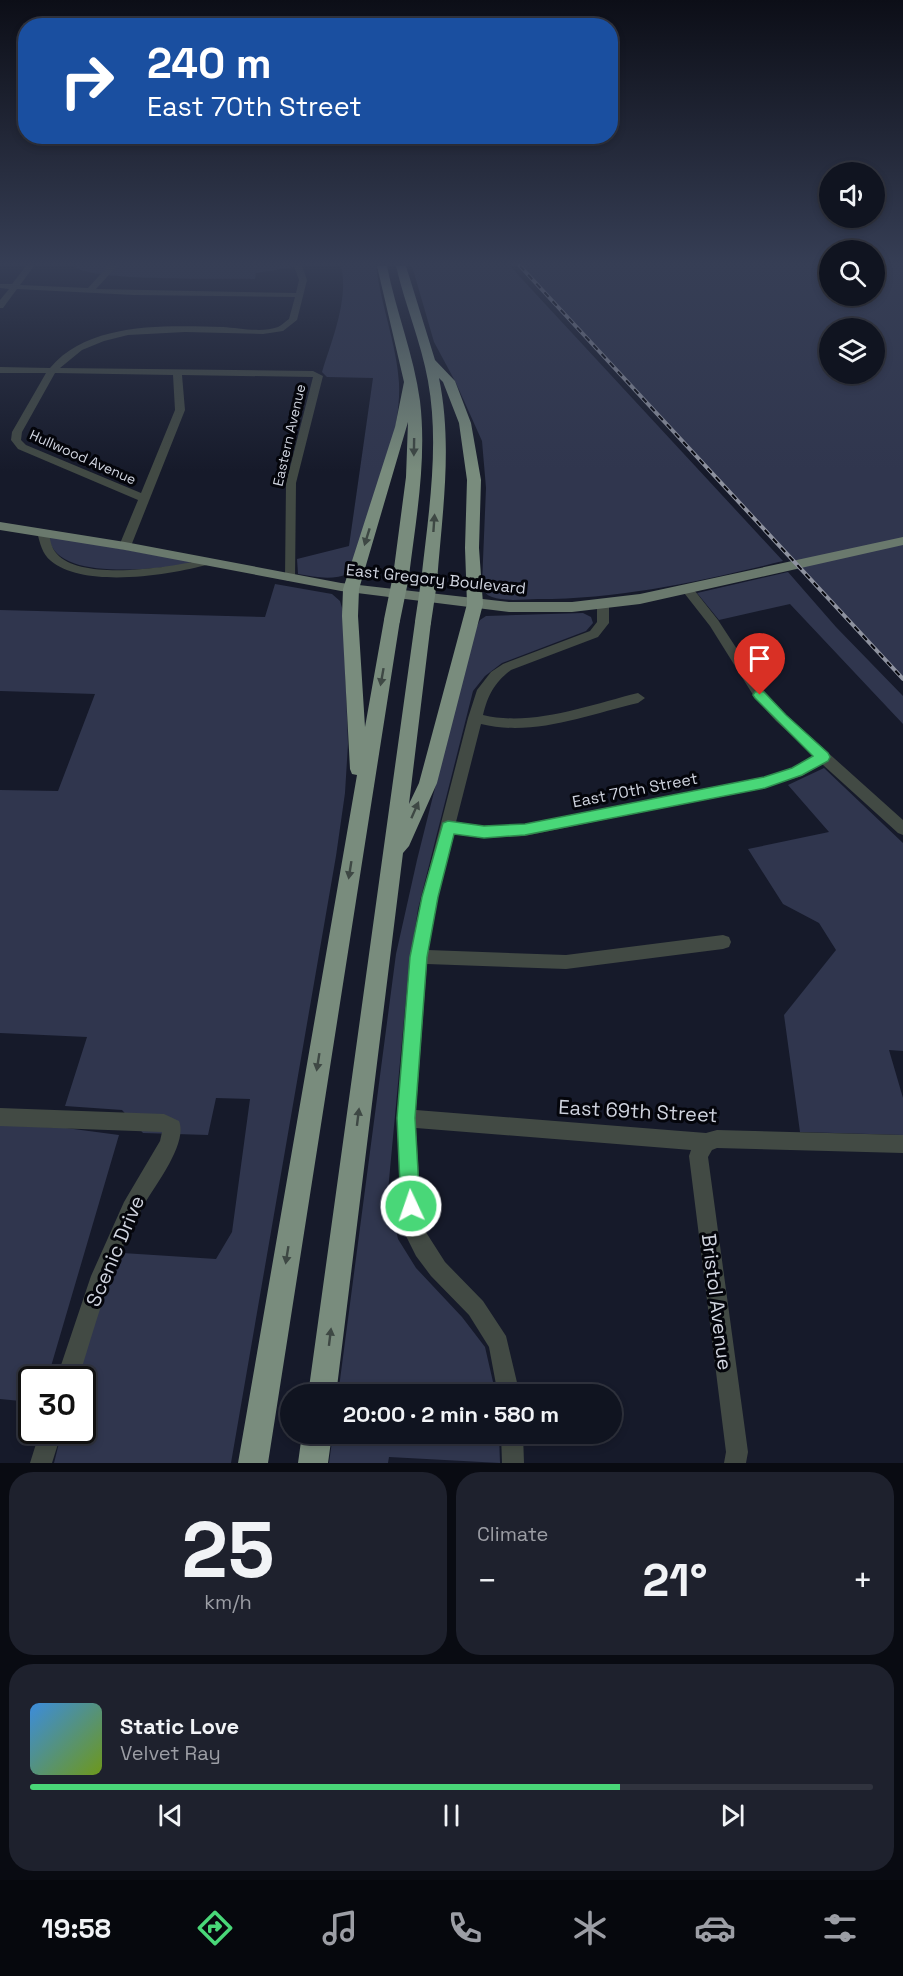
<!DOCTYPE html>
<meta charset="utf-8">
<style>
:root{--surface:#101420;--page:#1e212d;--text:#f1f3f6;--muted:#9c9ea5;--line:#30333e;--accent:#49d778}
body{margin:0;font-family:"Space Grotesk",sans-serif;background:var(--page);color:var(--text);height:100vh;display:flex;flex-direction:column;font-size:22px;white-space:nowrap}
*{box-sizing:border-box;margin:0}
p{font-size:20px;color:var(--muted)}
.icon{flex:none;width:33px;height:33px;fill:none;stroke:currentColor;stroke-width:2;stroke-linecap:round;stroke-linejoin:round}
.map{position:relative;height:1463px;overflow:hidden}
.panel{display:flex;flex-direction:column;gap:9px;padding:9px;background:#090b12;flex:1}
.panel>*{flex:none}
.banner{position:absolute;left:18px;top:18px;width:600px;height:126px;border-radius:24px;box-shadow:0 3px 9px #0003,0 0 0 2px var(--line);background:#1a4fa0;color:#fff;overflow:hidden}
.buttons{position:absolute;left:819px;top:162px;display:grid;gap:12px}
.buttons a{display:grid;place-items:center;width:66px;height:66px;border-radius:50%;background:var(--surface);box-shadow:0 3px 9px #0003,0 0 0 2px var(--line);font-size:30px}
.speed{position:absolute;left:18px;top:1366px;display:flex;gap:12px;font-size:30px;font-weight:700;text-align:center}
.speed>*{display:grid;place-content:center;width:78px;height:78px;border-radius:50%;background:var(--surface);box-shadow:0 3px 9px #0003,0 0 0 2px var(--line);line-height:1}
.speed .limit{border:3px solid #111;border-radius:9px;background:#fff;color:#111}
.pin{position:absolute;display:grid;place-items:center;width:51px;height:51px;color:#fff;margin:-62px -26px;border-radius:50% 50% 50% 0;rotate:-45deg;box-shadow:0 0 6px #0007}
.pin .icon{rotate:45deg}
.me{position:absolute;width:66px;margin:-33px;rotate:357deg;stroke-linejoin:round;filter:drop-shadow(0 0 4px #0008)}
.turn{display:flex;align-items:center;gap:21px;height:126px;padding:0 30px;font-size:27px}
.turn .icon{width:78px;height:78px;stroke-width:2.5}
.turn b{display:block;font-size:42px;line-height:51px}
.big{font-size:45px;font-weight:800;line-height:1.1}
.panel .widget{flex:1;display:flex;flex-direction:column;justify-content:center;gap:9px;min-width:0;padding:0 21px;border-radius:24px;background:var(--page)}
.panel .dial{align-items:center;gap:0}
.dial b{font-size:78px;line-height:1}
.song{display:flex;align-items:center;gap:18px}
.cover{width:72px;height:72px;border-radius:9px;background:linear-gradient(135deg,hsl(210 70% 55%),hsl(80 70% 35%))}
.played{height:6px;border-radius:3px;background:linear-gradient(90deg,var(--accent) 70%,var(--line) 70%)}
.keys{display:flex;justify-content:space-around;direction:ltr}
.heat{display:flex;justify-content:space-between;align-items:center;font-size:33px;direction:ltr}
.panel .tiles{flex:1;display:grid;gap:9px;grid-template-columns:1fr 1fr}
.widget:last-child{grid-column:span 2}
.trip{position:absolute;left:280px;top:1384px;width:342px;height:60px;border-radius:30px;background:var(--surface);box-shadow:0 3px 9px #0003,0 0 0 2px var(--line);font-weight:800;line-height:60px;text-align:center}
.dock{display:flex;height:96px;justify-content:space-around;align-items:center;background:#06080d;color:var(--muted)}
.dock .icon{width:42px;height:42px}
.dock .active{color:var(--accent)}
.dock b{font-size:27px;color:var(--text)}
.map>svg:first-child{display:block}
.green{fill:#30364e;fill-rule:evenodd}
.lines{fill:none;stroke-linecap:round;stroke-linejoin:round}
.minor{fill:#424a44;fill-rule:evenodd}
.major{fill:#6a796d;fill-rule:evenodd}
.highway{fill:#798c7d;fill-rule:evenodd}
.rail-casing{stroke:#8e929f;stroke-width:4}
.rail{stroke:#04050b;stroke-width:2;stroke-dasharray:6;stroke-linecap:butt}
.highway-bridge{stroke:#798c7d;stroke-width:16}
.oneway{fill:#3e4844}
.route{fill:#49d778;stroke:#2f8c4e;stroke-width:1.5}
.labels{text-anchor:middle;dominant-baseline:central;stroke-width:6;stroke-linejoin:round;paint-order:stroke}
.far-street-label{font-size:14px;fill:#d0d4df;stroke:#04050b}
.street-label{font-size:16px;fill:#d0d4df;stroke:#04050b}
.near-street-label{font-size:20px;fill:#d0d4df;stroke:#04050b}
</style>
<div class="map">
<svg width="903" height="1463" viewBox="0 0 903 1463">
<rect width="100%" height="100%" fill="#161a2a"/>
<!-- green -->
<path class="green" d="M74 266H301L256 273 255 279C223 278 90 282 74 266Z
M341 266H376C381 305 397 346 399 383 402 439 367 519 350 573 332 581 316 577 298 574L297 559 349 546 373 378 327 377 322 372C332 340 349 299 341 266Z
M412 266H510L783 561C702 581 621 599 538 599 524 599 506 602 492 597 485 595 484 590 482 584L486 488 482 441 456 383 434 342Z
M520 266H829L830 296H874L875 266H903V677ZM830 328H874V374H830Z
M54 537 189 561 191 564C160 568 56 583 49 538Z
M788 572 836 627 903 696V724L790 604 719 620 697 593Z
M275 584 332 594 340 601 343 611 348 744 345 793 336 856 231 1463H54L62 1431H82V1380H75L107 1252 216 1259 232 1232 250 1099 216 1098 208 1135 143 1133 122 1110 65 1106 87 1037 0 1033V790L58 791 95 694 0 691V610L265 617Z
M583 613 591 617 593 623 586 631 502 663 485 676 473 691 418 909 408 976 388 1191 398 1239 416 1268 462 1317 485 1347 496 1395H338L396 954 417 860 474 632 480 620 486 616Z
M824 768 903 843V1051L889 1050 903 1098V1135L800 1132 784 1015 836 950 819 923 783 904 748 849 829 832 788 785Z
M0 1125 66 1128 119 1135 47 1380H32L31 1402 0 1399Z
M333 1434H499L500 1463 389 1457 388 1463H329Z"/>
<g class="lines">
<!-- minor -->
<path class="minor" d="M26 266H34L20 285 88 288 108 266H117L96 289 296 293 299 280 294 266H302L307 280 297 320 283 331 263 334 185 332 128 335 104 341 82 350 60 368 313 371 323 376 296 483 295 581H287L285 578 286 483 313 377 182 375 185 410 131 546 125 549 119 546 138 500 18 449 11 440 12 432 46 373H0V367L50 368C90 321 166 326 223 327 239 328 262 333 278 327 282 325 286 321 289 319L295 297 134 295 17 289 3 308H0V300L9 289 0 288V284H12ZM55 373 173 375 175 410 141 493 26 445 21 440 22 432Z
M43 529 49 532C50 539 51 548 57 554 82 582 173 567 206 559L212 562 210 564C171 575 85 589 51 561 42 554 40 543 37 532Z
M687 585 691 586 718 620 765 692 786 715 903 820V835L898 833 822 764 802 776 765 787 525 836 484 838 454 834 438 897 428 950 566 955 723 935 729 937 731 942 729 947 723 949 566 969 427 964 416 1110 706 1133 717 1130 903 1135V1153L717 1148 712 1150 708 1157 748 1452 746 1463H724L726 1452 689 1156 691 1150 416 1128 422 1226 445 1262 483 1301 506 1336 520 1395H498L489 1347 469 1315 431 1276 416 1256 402 1228 397 1118 411 957 422 897 468 718 477 690 491 672 503 664 590 631 597 622V604L603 600 609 604V623L598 637 511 670C494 683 488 695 483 715 532 727 589 705 638 693L645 698 638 703C587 715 533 737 481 724L456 822 484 826 525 824 765 777 792 768 814 756 776 721 755 698 710 626 681 589Z
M0 1108 164 1114 179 1121C188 1143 156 1184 145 1203 113 1258 97 1320 78 1380H56L91 1276 124 1202 160 1141 162 1132 0 1126Z
M40 1431H62L52 1463H30Z
M501 1434H523L524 1463H502Z"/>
<!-- major -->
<path class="major" d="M0 522 125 542 341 583 509 602H572L640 594 903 537V545L640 604 572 612H509L341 591 125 550 0 530Z"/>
<!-- highway -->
<path class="highway" d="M377 266H387C396 312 414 355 420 401 427 459 416 519 409 576L401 581 393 576 406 477 408 422 359 589 358 616 365 727 384 620 386 616H398L400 620 268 1463H238L357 775 352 774 350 769 342 616 343 589 395 427 404 382Z
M396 266H406L435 360 455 381 471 423 481 480 479 548 483 604 437 783 409 846 403 853 336 1395H308L415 622 417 618H429L431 622 409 804 419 783 467 604 465 548 467 480 459 423 443 382 439 378C453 446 442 514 437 582L429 587 421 582C428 516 440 447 428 381 421 342 405 305 396 266Z
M302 1434H332L328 1463H298Z"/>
<defs>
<path id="rail" d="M520 266 903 679"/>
</defs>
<!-- rail casing -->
<use href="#rail" class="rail-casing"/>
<!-- rail -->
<use href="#rail" class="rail"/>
<!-- highway-bridge -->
<path class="highway-bridge" d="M392 620 401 576
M423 622 429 582"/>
</g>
<!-- one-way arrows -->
<defs><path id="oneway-solid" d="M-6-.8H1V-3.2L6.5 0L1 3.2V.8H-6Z" transform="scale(1.5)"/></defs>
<g class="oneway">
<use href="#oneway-solid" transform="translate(414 447) rotate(91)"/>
<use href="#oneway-solid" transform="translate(434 523) rotate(-86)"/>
<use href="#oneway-solid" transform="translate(367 537) rotate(107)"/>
<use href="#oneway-solid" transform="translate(382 677) rotate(100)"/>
<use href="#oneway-solid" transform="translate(415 810) rotate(-66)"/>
<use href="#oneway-solid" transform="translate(350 870) rotate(99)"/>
<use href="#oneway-solid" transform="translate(318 1062) rotate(99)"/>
<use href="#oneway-solid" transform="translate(358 1117) rotate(-83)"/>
<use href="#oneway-solid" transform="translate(287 1255) rotate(99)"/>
<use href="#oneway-solid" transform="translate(330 1337) rotate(-83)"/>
</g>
<!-- sky -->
<linearGradient id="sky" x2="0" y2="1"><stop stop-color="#0c0e17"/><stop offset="0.56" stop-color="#363e55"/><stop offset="1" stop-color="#363e55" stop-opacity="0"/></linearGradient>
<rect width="903" height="471" fill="url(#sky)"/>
<!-- route -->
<path class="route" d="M760 691 764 692 786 715 828 753 830 757 828 761 802 775 765 788 525 835 484 838 454 834 438 897 427 957 415 1118 420 1206 418 1212 411 1215 404 1212 401 1206 397 1118 410 957 422 897 443 823 448 821 484 826 525 824 764 777 792 768 813 756 755 698 753 695 755 692Z"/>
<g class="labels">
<!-- far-street labels -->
<g class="far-street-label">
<text transform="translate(289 435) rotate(-77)">Eastern Avenue</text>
<text transform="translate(83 457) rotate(24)">Hullwood Avenue</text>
</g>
<!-- street labels -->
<g class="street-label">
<text transform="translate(436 579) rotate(6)">East Gregory Boulevard</text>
<text transform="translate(635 790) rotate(-11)">East 70th Street</text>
</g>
<!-- near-street labels -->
<g class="near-street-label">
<text transform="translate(638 1111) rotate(3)">East 69th Street</text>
<text transform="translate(115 1251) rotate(-67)">Scenic Drive</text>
<text transform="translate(717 1302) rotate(83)">Bristol Avenue</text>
</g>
</g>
</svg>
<div class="buttons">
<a><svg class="icon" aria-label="sound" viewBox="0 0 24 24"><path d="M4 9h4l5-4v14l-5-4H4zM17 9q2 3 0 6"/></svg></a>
<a><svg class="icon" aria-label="search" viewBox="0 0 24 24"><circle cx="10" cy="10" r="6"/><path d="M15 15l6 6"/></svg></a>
<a><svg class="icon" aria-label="layers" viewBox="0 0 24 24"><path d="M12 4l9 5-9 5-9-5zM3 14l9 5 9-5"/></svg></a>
</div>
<div class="speed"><div class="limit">30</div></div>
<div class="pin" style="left:760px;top:695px;background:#d93025"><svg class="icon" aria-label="arrive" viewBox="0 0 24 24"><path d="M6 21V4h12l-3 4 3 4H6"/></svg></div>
<svg class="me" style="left:411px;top:1206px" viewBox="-20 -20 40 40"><circle r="17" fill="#49d778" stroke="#fff" stroke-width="3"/><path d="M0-11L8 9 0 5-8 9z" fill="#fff"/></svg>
<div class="trip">20:00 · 2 min · 580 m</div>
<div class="banner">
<div class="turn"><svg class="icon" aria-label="right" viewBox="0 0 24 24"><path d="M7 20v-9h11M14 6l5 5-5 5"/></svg><div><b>240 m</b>East 70th Street</div></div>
</div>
</div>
<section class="panel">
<div class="tiles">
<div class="widget dial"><b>25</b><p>km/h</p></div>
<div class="widget"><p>Climate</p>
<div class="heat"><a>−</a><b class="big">21°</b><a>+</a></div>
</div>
<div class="widget">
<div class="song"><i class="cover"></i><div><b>Static Love</b><p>Velvet Ray</p></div></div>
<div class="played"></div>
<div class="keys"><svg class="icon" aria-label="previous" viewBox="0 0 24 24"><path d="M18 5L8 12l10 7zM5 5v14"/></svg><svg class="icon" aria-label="pause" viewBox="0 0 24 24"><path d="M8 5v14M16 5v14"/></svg><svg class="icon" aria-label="next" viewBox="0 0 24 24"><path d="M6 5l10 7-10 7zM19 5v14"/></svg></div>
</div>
</div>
</section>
<nav class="dock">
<b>19:58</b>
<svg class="icon active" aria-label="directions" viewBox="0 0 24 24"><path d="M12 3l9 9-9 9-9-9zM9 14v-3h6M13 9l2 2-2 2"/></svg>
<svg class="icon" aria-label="music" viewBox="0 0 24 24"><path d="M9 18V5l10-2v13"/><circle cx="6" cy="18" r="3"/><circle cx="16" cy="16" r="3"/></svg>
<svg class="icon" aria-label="phone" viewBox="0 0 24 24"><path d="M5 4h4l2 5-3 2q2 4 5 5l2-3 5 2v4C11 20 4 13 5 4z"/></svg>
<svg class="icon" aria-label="climate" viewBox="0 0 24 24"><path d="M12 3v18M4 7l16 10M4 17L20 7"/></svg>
<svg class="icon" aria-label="car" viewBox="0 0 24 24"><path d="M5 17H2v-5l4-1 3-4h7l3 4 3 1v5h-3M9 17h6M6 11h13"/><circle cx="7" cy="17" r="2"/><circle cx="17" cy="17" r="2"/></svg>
<svg class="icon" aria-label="filters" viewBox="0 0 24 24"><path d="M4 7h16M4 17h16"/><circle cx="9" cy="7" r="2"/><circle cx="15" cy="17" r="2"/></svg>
</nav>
